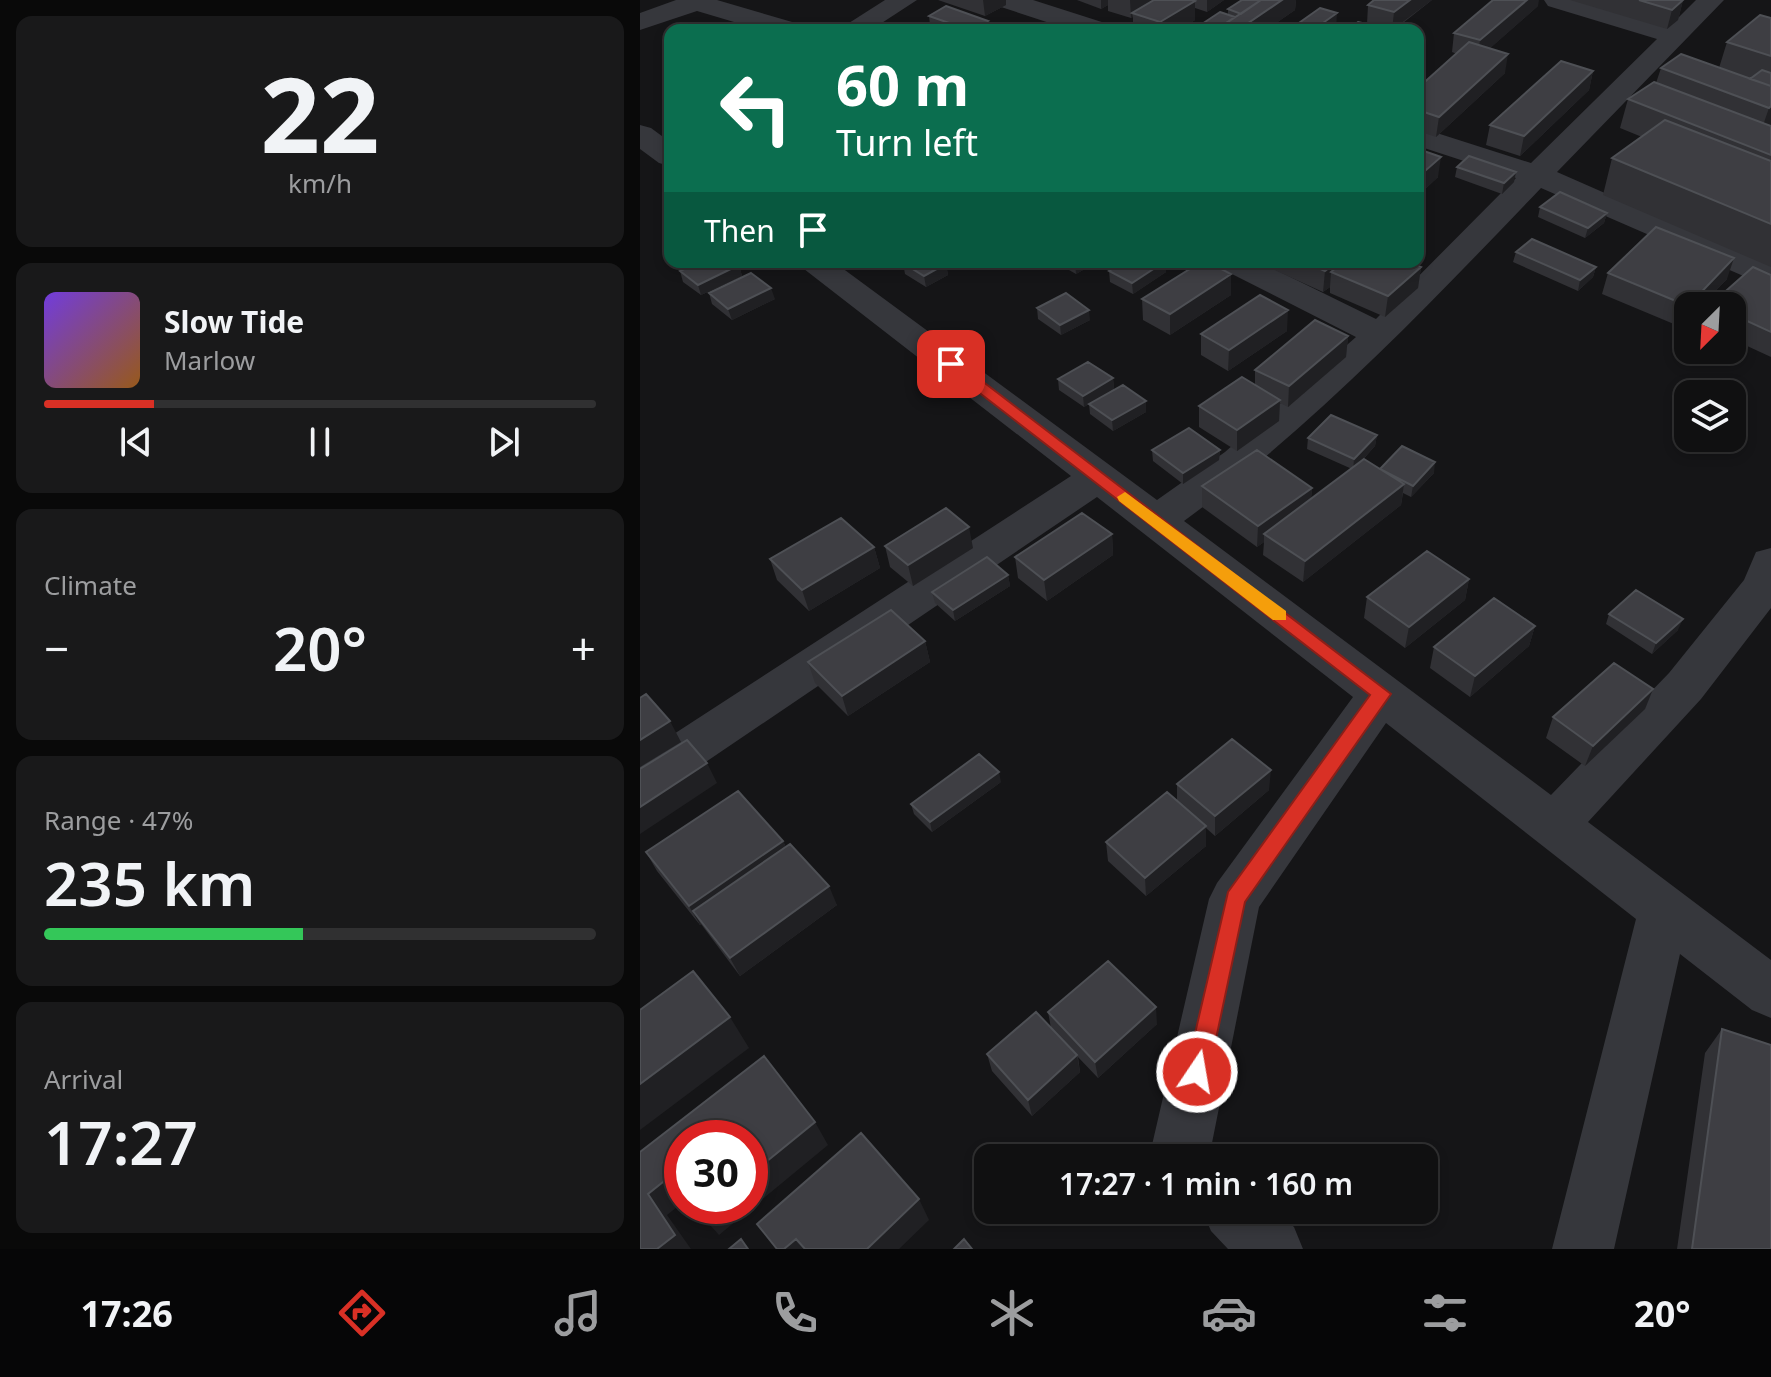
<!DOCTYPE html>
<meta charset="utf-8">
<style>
:root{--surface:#101011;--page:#19191a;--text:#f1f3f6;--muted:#9c9d9f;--line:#303031;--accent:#d93025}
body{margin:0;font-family:"Noto Sans",sans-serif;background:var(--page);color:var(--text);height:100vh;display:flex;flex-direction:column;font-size:30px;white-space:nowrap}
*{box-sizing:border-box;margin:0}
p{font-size:26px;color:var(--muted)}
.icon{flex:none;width:44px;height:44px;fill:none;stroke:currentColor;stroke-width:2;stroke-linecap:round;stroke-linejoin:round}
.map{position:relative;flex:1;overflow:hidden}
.sheet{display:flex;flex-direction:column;gap:16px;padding:16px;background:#090909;width:640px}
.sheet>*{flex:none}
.top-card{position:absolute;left:24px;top:24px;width:760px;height:244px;border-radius:16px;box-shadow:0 4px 12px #0003,0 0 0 2px var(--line);background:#0b6e4f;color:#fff;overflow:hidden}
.needle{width:52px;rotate:204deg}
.controls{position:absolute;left:1034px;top:292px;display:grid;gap:16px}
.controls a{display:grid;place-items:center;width:72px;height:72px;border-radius:16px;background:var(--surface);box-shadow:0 4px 12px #0003,0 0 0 2px var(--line);font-size:40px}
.speed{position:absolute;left:24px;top:1120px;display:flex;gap:16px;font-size:40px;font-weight:700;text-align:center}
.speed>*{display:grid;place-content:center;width:104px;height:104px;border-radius:50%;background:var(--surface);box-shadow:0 4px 12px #0003,0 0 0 2px var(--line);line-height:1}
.speed .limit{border:12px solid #d22;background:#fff;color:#111}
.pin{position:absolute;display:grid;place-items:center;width:68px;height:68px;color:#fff;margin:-34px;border-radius:16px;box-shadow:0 4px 12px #0006}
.me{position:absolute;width:88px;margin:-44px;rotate:12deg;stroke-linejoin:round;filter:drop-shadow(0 0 6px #0008)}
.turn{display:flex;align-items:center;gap:28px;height:168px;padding:0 40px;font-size:36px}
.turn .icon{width:104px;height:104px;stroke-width:2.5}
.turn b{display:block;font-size:56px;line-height:68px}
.then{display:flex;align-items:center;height:76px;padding:0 40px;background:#0003;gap:16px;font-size:30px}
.big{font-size:60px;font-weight:600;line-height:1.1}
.sheet .widget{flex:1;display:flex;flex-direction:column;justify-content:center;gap:12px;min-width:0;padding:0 28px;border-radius:16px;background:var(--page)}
.sheet .dial{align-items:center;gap:0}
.dial b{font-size:104px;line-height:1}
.song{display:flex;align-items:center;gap:24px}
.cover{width:96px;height:96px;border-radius:12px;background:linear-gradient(135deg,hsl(260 70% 55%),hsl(30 70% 35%))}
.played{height:8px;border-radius:4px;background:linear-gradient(90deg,var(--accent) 20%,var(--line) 20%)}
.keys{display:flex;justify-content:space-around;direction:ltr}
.heat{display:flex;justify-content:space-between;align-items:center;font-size:44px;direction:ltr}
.charge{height:12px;border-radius:6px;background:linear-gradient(90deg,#34c759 47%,var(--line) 0)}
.trip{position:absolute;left:334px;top:1144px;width:464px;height:80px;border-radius:16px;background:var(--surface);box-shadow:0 4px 12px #0003,0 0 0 2px var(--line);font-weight:600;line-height:80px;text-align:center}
.tab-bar{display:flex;height:128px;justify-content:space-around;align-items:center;background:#060607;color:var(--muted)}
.tab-bar .icon{width:56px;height:56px}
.tab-bar .on{color:var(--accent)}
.tab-bar b{font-size:36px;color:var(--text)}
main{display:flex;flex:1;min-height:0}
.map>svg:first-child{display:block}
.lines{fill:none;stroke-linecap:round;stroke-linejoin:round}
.minor{fill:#36373c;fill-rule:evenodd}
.wall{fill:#313135}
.shaded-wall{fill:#202023}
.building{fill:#3e3e43;stroke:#4e5055;stroke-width:2}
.route{fill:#d93025;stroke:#8d1f18;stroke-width:2}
.slow{fill:#f59e0b}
</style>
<main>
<section class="sheet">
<div class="widget dial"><b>22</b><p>km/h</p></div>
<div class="widget">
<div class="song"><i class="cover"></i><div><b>Slow Tide</b><p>Marlow</p></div></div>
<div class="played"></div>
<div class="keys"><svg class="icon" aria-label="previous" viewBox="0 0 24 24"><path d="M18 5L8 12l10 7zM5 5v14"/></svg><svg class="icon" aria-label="pause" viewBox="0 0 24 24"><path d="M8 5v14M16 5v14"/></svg><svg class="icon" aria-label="next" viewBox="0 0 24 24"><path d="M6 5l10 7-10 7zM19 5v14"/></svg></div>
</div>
<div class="widget"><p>Climate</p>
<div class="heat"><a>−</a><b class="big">20°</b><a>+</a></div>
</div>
<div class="widget"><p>Range · 47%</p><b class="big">235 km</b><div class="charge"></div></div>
<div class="widget"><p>Arrival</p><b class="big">17:27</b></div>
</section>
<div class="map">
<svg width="1131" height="1249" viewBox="0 0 1131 1249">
<rect width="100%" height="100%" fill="#151517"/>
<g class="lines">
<!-- minor -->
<path class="minor" d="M36 0H77L159 24 162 30H121L57 11 0 30V13Z
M245 0H277L231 30H198Z
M354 0H393L468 24 471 30H431L358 6Z
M904 0H945L1030 26 1056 0H1084L917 172 1131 266V288L901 188C788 306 676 424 544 521L911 795 1029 673 1104 580 1116 552 1131 548V608L1061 699 948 822 1131 960V1018L1112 1010 1040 954 974 1249H912L996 919 746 723 619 907 569 1158H509L569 899 577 883 713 697 457 497 17 795 0 801V756L431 476 155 262H194L517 500 585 452 716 337 582 269 577 262H620L736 319 876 178 778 146V127L891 163 1017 39 908 6Z
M0 125 11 128 30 142V166L19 163 0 149Z
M562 1210H636L654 1227 663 1249H588L571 1231Z"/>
</g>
<!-- wall -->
<path class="wall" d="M298 0H366V5L345 16Z
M437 0H584L567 12 555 8V20L539 30H493V17L491 18 468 11V5L461 9Z
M602 0H656L655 10 626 30 588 14V9Z
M792 0 754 30H747L727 24 728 5Z
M930 0H1043L1038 20 1027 29Z
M898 6 850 48 865 73 796 137 778 131V88L817 54 812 52 814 33Z
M289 16 348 21 349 30H303L290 25Z
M1131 18V267L963 195 972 158 1002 137 980 128 988 99 1016 83 1021 68H1079L1087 42Z
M953 71 949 90 880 156 846 145 850 125Z
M778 149 798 177 782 192 778 190Z
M817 167 874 182 862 194 815 177Z
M900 207 967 213 964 223 945 238 898 217Z
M876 252 956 267 953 277 938 291 873 262Z
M415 262H457L436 274Z
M617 262H768L781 267 778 288 745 317 690 293V287L683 292Z
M263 263 306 264 308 275 286 287 265 274Z
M99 265 102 276 61 295 43 282 40 271Z
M469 271 526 272 493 294 470 282Z
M968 273 1087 279 1061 306H1048V319L1041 327 962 294Z
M591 274V295L530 335 503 320 502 299Z
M1131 275V357L1092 339V306H1070V305Z
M69 293 135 299 92 320 72 304Z
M397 308 450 320 421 335 398 319Z
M647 331 588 371 561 355V334Z
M708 336 706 357 648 407 640 403 639 421 597 451 559 427V406L615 385V370Z
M473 378 474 389 506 401V412L473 431 450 414 449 404 444 407 419 390 418 379Z
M737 435 735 446 719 464 740 469 794 473 771 497 763 493 761 505 663 582 623 555 624 542 617 547 562 507V486L672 488 671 499 712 469 667 449 668 438Z
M512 450H580L579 460 543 484 513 461Z
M472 534 473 555 407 601 378 578 375 557Z
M245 546 333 548 273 586 250 567Z
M234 547 240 568 169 611 137 580 130 559Z
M368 575 370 586 315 621 295 603 292 592Z
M829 579 825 600 765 648 724 618 727 597Z
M969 614 1038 630 1012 654 966 624Z
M895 626 889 646 830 697 790 668 794 647Z
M285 641 290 662 208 716 175 683 168 662Z
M1013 689 1005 709 945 766 906 738 913 717Z
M361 782 292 832 274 814 271 804Z
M537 784 629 790 575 836 566 828V846L506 896 468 861 466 842 537 801Z
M143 841 146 847 197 905 100 976 61 924 60 925 17 871 6 852Z
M408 1012 517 1024 458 1078 438 1057 440 1072 392 1116 352 1071 347 1054 411 1028Z
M1082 1029 1131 1249H1037L1065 1053Z"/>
<!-- shaded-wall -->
<path class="shaded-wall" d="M343 0H366V5L345 16Z
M461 0H468V5L461 9Z
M490 0H519L492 13 493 17 491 18Z
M567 0H584L567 12Z
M642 0H656L655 10 626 30H598Z
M770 0H792L752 30 754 12Z
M887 0H899L898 6 837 60 840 40Z
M1043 0 1038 20 1027 29 1032 10Z
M555 1V20L539 30H520V22Z
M697 13 696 30H673Z
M348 21 349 30H332Z
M868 54 865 73 796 137 799 117Z
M953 71 949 90 880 156 884 136Z
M1131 106V127L1119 137 1129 108Z
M801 157 798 177 782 192 785 171Z
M876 172 874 182 862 194 864 183Z
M967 213 964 223 945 238 948 228Z
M1094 258 1087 279 1061 306H1048V319L1041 327 1048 306Z
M435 262H457L436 274Z
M524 262H526V272L493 294 492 283Z
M696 262H700L699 275 691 272 690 287 683 292 685 271Z
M306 264 308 275 286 287 284 276Z
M99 265 102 276 61 295 58 285Z
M781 267 778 288 745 317 748 296Z
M956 267 953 277 938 291 940 280Z
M591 274V295L530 335V314Z
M131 288 135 299 92 320 88 309Z
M449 310 450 320 421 335 420 325Z
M648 310 647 331 588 371 589 350Z
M708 336 706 357 648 407 649 386Z
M473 378 474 389 444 407 443 396Z
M640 400 639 421 597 451V430Z
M506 401V412L473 431 472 420Z
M737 435 735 446 713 470 714 459Z
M580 450 579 460 543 484V473Z
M795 462 794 473 771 497 773 486Z
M764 484 761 505 663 582 665 561Z
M672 488 670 510 624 534V542L617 547 618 526Z
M329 527 333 548 273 586 268 565Z
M472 534 473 555 407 601 404 580Z
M234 547 240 568 169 611 162 590Z
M368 575 370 586 315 621 313 610Z
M829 579 825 600 765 648 769 627Z
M1043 619 1038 630 1012 654 1016 643Z
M895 626 889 646 830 697 835 676Z
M285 641 290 662 208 716 202 696Z
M1013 689 1005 709 945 766 953 746Z
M30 721 41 742 0 767V740Z
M67 763 77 783 0 834V807Z
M631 770 629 790 575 836V816Z
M359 772 361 782 292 832 290 822Z
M566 826V846L506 896 505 878Z
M143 841 152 861 53 911 61 924 60 925 49 906Z
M189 886 197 905 100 976 90 958Z
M516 1007 517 1024 458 1078 455 1062Z
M90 1017 109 1048 0 1130V1084Z
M437 1055 440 1072 392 1116 388 1100Z
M175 1122 188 1145 79 1235 61 1215 72 1206H110V1175Z
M33 1174 42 1184V1203L27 1215 51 1249H17L8 1194Z
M279 1199 289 1220 259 1249H227Z
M156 1239 164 1249H144Z"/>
<!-- building -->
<path class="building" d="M514 0H552L555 1 520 22 492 13Z
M602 0H621L601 14 588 9Z
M621 0H642L598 30H576Z
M734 0H770L754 12 728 5Z
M853 0H887L840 40 814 33Z
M999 0H1043L1032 10Z
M306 6 348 21 332 30H329L289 16Z
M680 8 697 13 673 30H649Z
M580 12 595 17 575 30H553Z
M1120 15 1131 18V56L1087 42Z
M718 22 742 28 740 30H708Z
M829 42 868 54 799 117 778 110V88Z
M1041 54 1131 86V106L1129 108 1021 68Z
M921 61 953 71 884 136 850 125Z
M1122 70 1131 73V86L1110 79Z
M1014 82 1131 126V155L988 99Z
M1025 120 1131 161V224L972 158Z
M778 149 801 157 785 171 778 169Z
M829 156 876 172 864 183 817 167Z
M920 192 967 213 948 228 900 207Z
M1016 227 1094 258 1048 306 968 273Z
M892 239 956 267 940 280 876 252Z
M59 262H95L99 265 58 285 40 271Z
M264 262H303L306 264 284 276 263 263Z
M483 262H524L492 283 469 271Z
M561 262H568L591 274 530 314 502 299Z
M665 262H696L685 271Z
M703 262H768L781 267 748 296 691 272Z
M1113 267 1131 275V332L1092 314V306H1073L1070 305Z
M111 273 131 288 88 309 69 293Z
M426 293 449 310 420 325 397 308Z
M620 295 648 310 589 350 561 334Z
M675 320 708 336 649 386 615 370Z
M448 362 473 378 443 396 418 379Z
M602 377 640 400 597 430 559 406Z
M483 385 506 401 472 420 449 404Z
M691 415 737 435 714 459 668 438Z
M549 428 580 450 543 473 512 450Z
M762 446 795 462 773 486 740 469Z
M617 450 672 488 618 526 562 486Z
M724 459 764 484 665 561 624 534Z
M306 508 329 527 268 565 245 546Z
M442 513 472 534 404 580 375 557Z
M201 518 234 547 162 590 130 559Z
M787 551 829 579 769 627 727 597Z
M347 557 368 575 313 610 292 592Z
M996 590 1043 619 1016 643 969 614Z
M854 598 895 626 835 676 794 647Z
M251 610 285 641 202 696 168 662Z
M974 663 1013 689 953 746 913 717Z
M6 694 30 721 0 740V698Z
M592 739 631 770 575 816 537 784Z
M47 740 67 763 0 807V769Z
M339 754 359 772 290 822 271 804Z
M98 791 143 841 49 906 6 852Z
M527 792 566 826 505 878 466 842Z
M150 844 189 886 90 958 53 911Z
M468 961 516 1007 455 1062 408 1012Z
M53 971 90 1017 0 1084V1010Z
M396 1012 437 1055 388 1100 347 1054Z
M1082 1029 1131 1045V1249H1052Z
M124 1056 175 1122 110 1175V1138H42V1187L33 1174 8 1194 35 1235 17 1249H0V1152Z
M221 1133 279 1199 227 1249H165L156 1239 144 1249H137L117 1224Z
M55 1206H72L61 1215Z
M101 1239 108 1249H89Z
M324 1239 332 1249H314Z"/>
<!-- route -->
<path class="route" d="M306 361H316L751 694 605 902 569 1072 566 1080 557 1083 549 1080 546 1072 588 892 730 695 306 367Z"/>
<!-- slow -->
<path class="slow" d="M485 492 646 611V620H633L479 501 477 497Z"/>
</svg>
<div class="controls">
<a><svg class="needle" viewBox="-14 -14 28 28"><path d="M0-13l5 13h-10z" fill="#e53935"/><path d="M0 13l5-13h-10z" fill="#9c9d9f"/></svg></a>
<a><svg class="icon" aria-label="layers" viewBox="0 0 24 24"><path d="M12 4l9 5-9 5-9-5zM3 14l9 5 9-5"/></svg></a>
</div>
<div class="speed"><div class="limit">30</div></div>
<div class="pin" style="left:311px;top:364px;background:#d93025"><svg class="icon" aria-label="arrive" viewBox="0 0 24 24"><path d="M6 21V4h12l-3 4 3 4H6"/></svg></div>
<svg class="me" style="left:557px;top:1072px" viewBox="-20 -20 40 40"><circle r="17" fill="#d93025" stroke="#fff" stroke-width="3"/><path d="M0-11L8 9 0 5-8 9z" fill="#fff"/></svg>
<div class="trip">17:27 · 1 min · 160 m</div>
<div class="top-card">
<div class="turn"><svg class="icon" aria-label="left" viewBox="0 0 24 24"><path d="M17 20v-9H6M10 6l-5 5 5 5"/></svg><div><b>60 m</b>Turn left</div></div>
<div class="then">Then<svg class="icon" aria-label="arrive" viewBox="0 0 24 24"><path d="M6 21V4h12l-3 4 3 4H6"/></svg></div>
</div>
</div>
</main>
<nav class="tab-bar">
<b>17:26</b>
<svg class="icon on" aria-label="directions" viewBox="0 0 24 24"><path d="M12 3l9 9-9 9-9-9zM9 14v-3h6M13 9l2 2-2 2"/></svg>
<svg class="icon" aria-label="music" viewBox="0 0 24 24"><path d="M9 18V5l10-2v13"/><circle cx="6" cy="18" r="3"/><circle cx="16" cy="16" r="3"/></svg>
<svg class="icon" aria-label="phone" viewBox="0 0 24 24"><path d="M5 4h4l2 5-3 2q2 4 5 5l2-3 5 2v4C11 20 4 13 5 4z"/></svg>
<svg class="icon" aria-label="climate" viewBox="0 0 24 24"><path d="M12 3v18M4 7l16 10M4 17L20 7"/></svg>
<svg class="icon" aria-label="car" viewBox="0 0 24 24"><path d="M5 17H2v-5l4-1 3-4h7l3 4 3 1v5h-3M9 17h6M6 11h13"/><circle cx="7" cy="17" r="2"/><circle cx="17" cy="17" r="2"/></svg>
<svg class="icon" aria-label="filters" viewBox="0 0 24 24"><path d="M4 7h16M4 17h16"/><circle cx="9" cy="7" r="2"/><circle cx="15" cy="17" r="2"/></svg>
<b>20°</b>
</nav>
